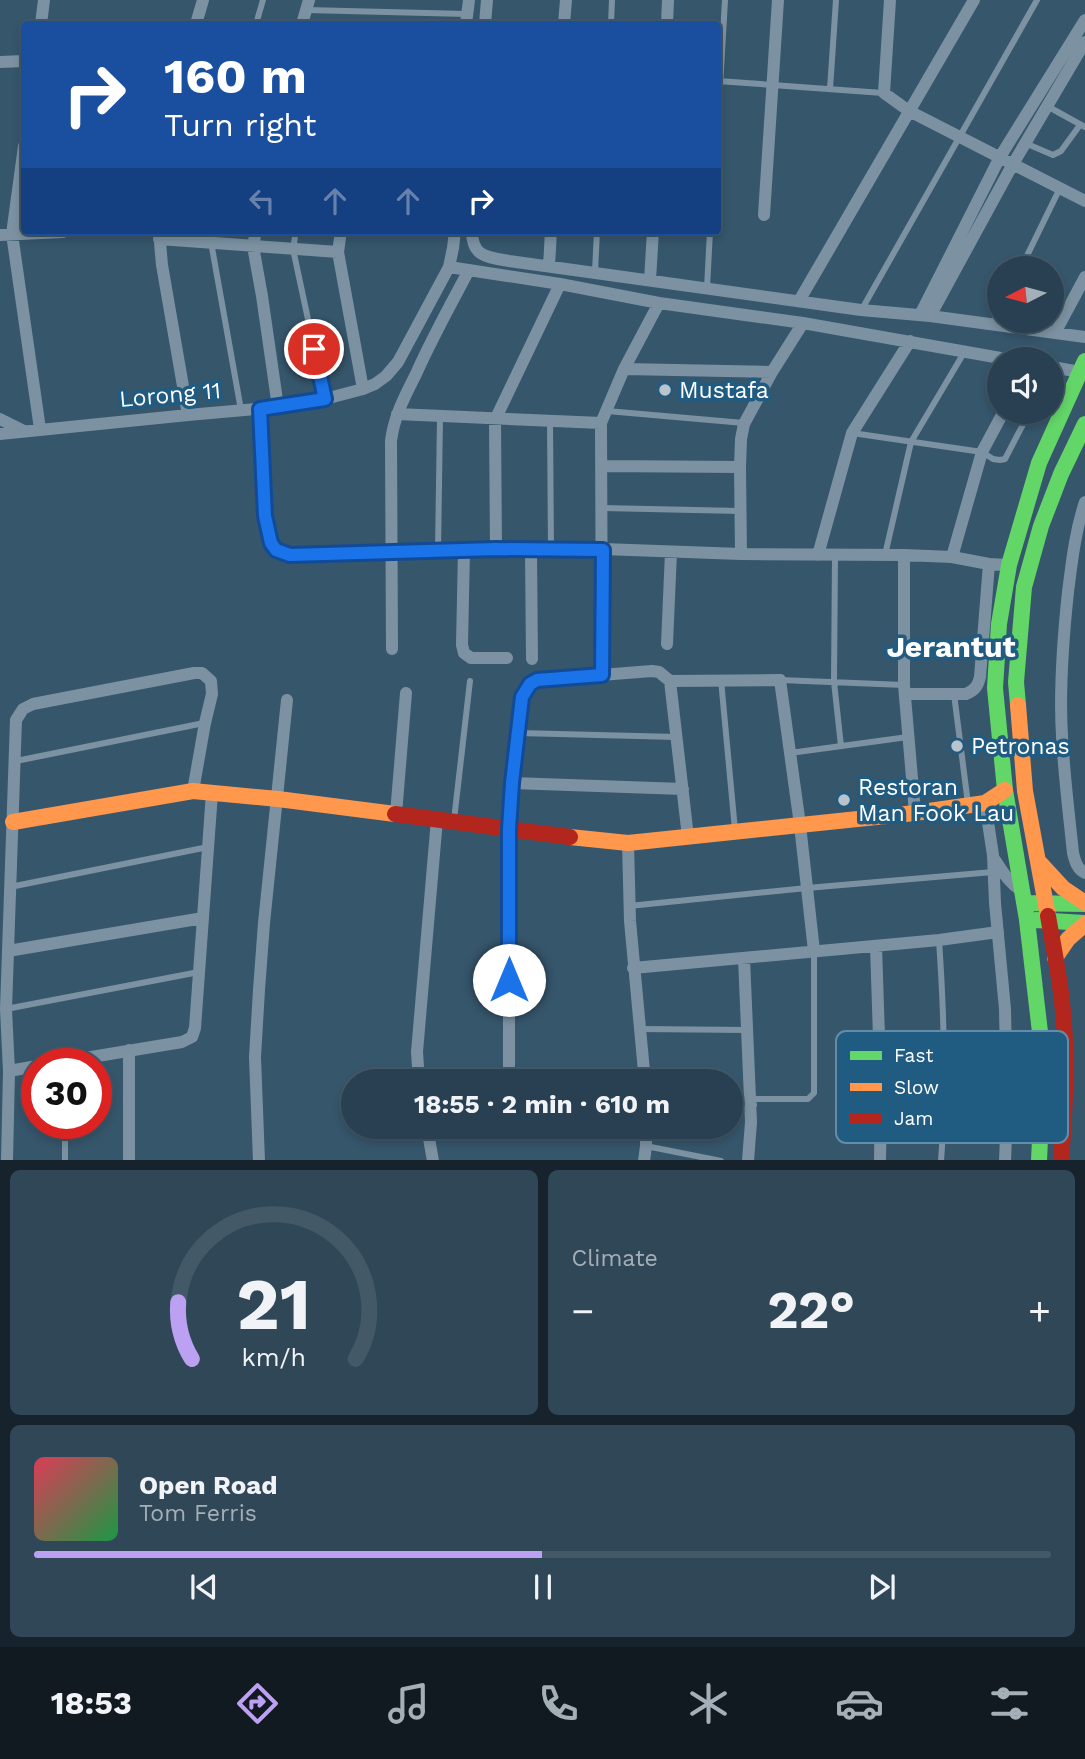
<!DOCTYPE html>
<meta charset="utf-8">
<style>
:root{--surface:#284051;--page:#304758;--text:#f1f3f6;--muted:#a5afb7;--line:#445968;--accent:#bca0f2}
body{margin:0;font-family:"Work Sans",sans-serif;background:var(--page);color:var(--text);height:100vh;display:flex;flex-direction:column;font-size:26px;white-space:nowrap}
*{box-sizing:border-box;margin:0}
p{font-size:23px;color:var(--muted)}
.icon{flex:none;width:38px;height:38px;fill:none;stroke:currentColor;stroke-width:2;stroke-linecap:round;stroke-linejoin:round}
.map{position:relative;height:1160px;overflow:hidden}
.drawer{display:flex;flex-direction:column;gap:10px;padding:10px;background:#16232d;flex:1}
.drawer>*{flex:none}
.banner{position:absolute;left:21px;top:21px;width:700px;height:214px;border-radius:7px;box-shadow:0 4px 10px #0003,0 0 0 2px var(--line);background:#1a4fa0;color:#fff;overflow:hidden}
.needle{width:46px;rotate:264deg}
.controls{position:absolute;left:987px;top:256px;display:grid;gap:14px}
.controls a{display:grid;place-items:center;width:77px;height:77px;border-radius:50%;background:var(--surface);box-shadow:0 4px 10px #0003,0 0 0 2px var(--line);font-size:35px}
.speed{position:absolute;left:21px;top:1048px;display:flex;gap:14px;font-size:35px;font-weight:700;text-align:center}
.speed>*{display:grid;place-content:center;width:91px;height:91px;border-radius:50%;background:var(--surface);box-shadow:0 4px 10px #0003,0 0 0 2px var(--line);line-height:1}
.speed .limit{border:10px solid #d22;background:#fff;color:#111}
.pin{position:absolute;display:grid;place-items:center;width:60px;height:60px;color:#fff;margin:-30px;border:4px solid #fff;border-radius:50%;box-shadow:0 2px 7px #0007}
.me{position:absolute;width:77px;margin:-38px;rotate:0deg;stroke-linejoin:round;filter:drop-shadow(0 0 5px #0008)}
.turn{display:flex;align-items:center;gap:24px;height:147px;padding:0 28px;font-size:32px}
.turn .icon{width:91px;height:91px;stroke-width:2.5}
.turn b{display:block;font-size:49px;line-height:60px}
.lanes{display:flex;align-items:center;height:66px;padding:0 28px;background:#0003;justify-content:center;gap:35px;direction:ltr}
.lanes .off{opacity:.35}
.big{font-size:52px;font-weight:700;line-height:1.1}
.drawer .card{flex:1;display:flex;flex-direction:column;justify-content:center;gap:10px;min-width:0;padding:0 24px;border-radius:10px;background:var(--page)}
.drawer .dial{align-items:center;gap:0}
.dial svg{height:182px;overflow:visible;fill:none;stroke:var(--line);stroke-width:7;stroke-linecap:round;text-anchor:middle}
.dial text{fill:var(--text);stroke:none}
.song{display:flex;align-items:center;gap:21px}
.cover{width:84px;height:84px;border-radius:10px;background:linear-gradient(135deg,hsl(350 70% 55%),hsl(140 70% 35%))}
.played{height:7px;border-radius:4px;background:linear-gradient(90deg,var(--accent) 50%,var(--line) 50%)}
.keys{display:flex;justify-content:space-around;direction:ltr}
.heat{display:flex;justify-content:space-between;align-items:center;font-size:38px;direction:ltr}
.drawer .tiles{flex:1;display:grid;gap:10px;grid-template-columns:1fr 1fr}
.card:last-child{grid-column:span 2}
.trip{position:absolute;left:341px;top:1069px;width:402px;height:70px;border-radius:35px;background:var(--surface);box-shadow:0 4px 10px #0003,0 0 0 2px var(--line);font-weight:700;line-height:70px;text-align:center}
.tab-bar{display:flex;height:112px;justify-content:space-around;align-items:center;background:#101a20;color:var(--muted)}
.tab-bar .icon{width:49px;height:49px}
.tab-bar .current{color:var(--accent)}
.tab-bar b{font-size:32px;color:var(--text)}
.map>svg:first-child{display:block}
.lines{fill:none;stroke-linecap:round;stroke-linejoin:round}
.lane{stroke:#7c92a2;stroke-width:6}
.street{stroke:#7c92a2;stroke-width:12}
.fast{stroke:#63d668;stroke-width:16}
.slow{stroke:#ff974d;stroke-width:16}
.jam{stroke:#b3261e;stroke-width:16}
.route-casing{stroke:#114b97;stroke-width:18}
.route{stroke:#1a73e8;stroke-width:12}
.poi-dot{fill:#b9c4cc;stroke:#205b82;stroke-width:2.5}
.labels{text-anchor:middle;dominant-baseline:central;stroke-width:7;stroke-linejoin:round;paint-order:stroke}
.poi-label{font-size:23px;fill:#fff;stroke:#205b82;text-anchor:start}
.street-label{font-size:23px;fill:#fff;stroke:#205b82}
.district-label{font-size:30px;font-weight:bold;fill:#fff;stroke:#205b82}
.key{fill:#205b82;stroke:#638ca8;stroke-width:2}
.key-label{font-size:19px;fill:#fff}
</style>
<div class="map">
<svg width="1085" height="1161" viewBox="0 0 1085 1161">
<rect width="100%" height="100%" fill="#36566c"/>
<g class="lines">
<!-- lane -->
<path class="lane" d="M306 10 467 14
M256 24 263 0
M611 24 612 0
M718 81 883 93
M830 89 836 0
M1047 106 1085 127
M718 122 725 0
M1025 143 1053 155 1061 151 1080 125
M212 231 211 242 241 410
M296 231 293 249 325 399
M1021 268 1060 188
M595 272 597 231
M707 288 710 231
M862 309 1037 0
M992 324 999 310
M607 411 744 423
M550 421 551 550
M852 433 982 452 993 459 1000 460 1005 459 1030 411
M602 508 740 511
M438 551 440 417
M835 555 834 682 841 746
M885 555 911 442 965 351
M721 680 735 830
M780 680 904 685
M954 694 968 804
M518 733 677 737
M790 753 908 737
M16 761 204 723
M454 820 470 681
M10 887 208 847
M629 906 807 888 993 872
M939 940C944 1013 947 1087 941 1161
M6 1009 199 972
M639 1029 747 1030
M880 1073 1005 1078
M750 1099H808L814 1093V951
M646 1146 721 1161
M65 1161V1124"/>
<!-- street -->
<path class="street" d="M890 0 884 93 909 111 1085 201
M41 24 44 0
M196 24 203 0
M302 24 309 0
M466 24 469 0
M485 24 487 0
M564 24 566 0
M667 24 668 0
M0 62 24 61
M24 146 12 234 40 429
M764 215 778 0
M159 231 162 265 188 415
M256 231 253 246 262 296 278 407
M341 231 338 252 363 389
M472 231C472 257 487 257 509 261L861 310 930 316 1085 337
M0 235 63 232
M159 239 338 252
M549 266 551 231
M449 267 560 284 659 303 803 323 1006 359
M650 280 653 231
M799 301 974 0
M920 315 1000 157 1085 20
M930 316 1013 164 1085 42
M1055 333 1085 277
M1052 367 1080 372
M624 369 772 372
M260 409 265 516 271 543 276 550 290 555 496 549H603L741 554 904 555 952 557 989 564 1009 565
M397 414 601 423
M0 419 24 431
M0 434 188 415 278 407 325 399 363 389 375 384 386 376 398 362 449 267 453 248 455 231
M602 466 740 467
M1085 502C1075 532 1072 561 1068 592 1063 639 1059 688 1062 736 1064 775 1069 814 1073 853 1075 861 1077 869 1085 873
M496 549 495 420 560 284
M464 550 462 645 464 653 471 658H507
M531 550 532 659
M741 554 740 467 741 439 744 424 772 372 803 323
M818 555 852 433 910 341
M904 555V685L915 813
M952 557 982 452 1004 411
M667 644 671 552
M392 649 391 441C394 416 405 396 416 374 432 338 451 304 469 270
M602 675 601 423 624 369 659 303
M670 681 780 680 800 825 814 951
M905 694H966C975 690 978 686 980 677L989 564
M512 783 683 789
M985 803 993 855 995 903 1005 1009 1007 1111 1005 1161
M396 814 406 693
M628 843 630 921 645 1082
M995 860C1003 872 1009 883 1022 891
M876 946 881 1098 880 1161
M8 951 203 918
M744 958 751 1122 748 1161
M633 968 939 940 998 932
M49 1064 182 1042 192 1037 195 1028 212 793
M9 1071 37 1066
M419 1082 417 1052 437 819
M509 1082V829L512 783 522 697 530 684 537 680 652 671 659 672 670 681 688 837
M732 1101 751 1105
M427 1127 433 1161
M7 1161 9 1071 6 1009 16 720 23 709 33 704 194 673H202L211 681 212 694 205 723 193 791
M129 1161V1050
M259 1161 255 1057 259 990 264 923 287 700
M644 1161 646 1146V1127"/>
<!-- fast -->
<path class="fast" d="M1018 705 1016 682 1024 587 1041 526 1061 474 1085 424
M1024 903 1085 904
M1036 920 1085 923
M1039 1161 1042 1095 1041 1041 1027 920 1005 790 995 688 999 624 1009 565 1039 463 1085 361"/>
<!-- slow -->
<path class="slow" d="M1018 705 1025 791 1048 916
M13 822 193 791 278 799 395 814
M570 837 628 843 915 813 985 803 1005 790
M1039 862 1063 888 1085 903
M1055 958 1068 939 1085 924"/>
<!-- jam -->
<path class="jam" d="M395 814 570 837
M1048 916C1053 945 1059 973 1062 1002 1068 1055 1065 1108 1061 1161"/>
</g>
<g class="lines">
<defs>
<path id="route" d="M314 349 325 399 260 409 265 516 271 543 276 550 290 555 496 549 603 550 602 675 537 680 530 684 522 697 512 783 509 829V980"/>
</defs>
<!-- route casing -->
<use href="#route" class="route-casing"/>
<!-- route -->
<use href="#route" class="route"/>
</g>
<!-- markers -->
<g class="poi-dot">
<circle cx="665" cy="390" r="7"/>
<circle cx="957" cy="746" r="7"/>
<circle cx="844" cy="800" r="7"/>
</g>
<g class="labels">
<!-- poi labels -->
<g class="poi-label">
<text x="679" y="390">Mustafa</text>
<text x="971" y="746">Petronas</text>
<text x="858" y="787">Restoran<tspan x="858" dy="26">Man Fook Lau</tspan></text>
</g>
<!-- street labels -->
<g class="street-label">
<text transform="translate(170 395) rotate(-5)">Lorong 11</text>
</g>
<!-- district labels -->
<g class="district-label">
<text x="951" y="646">Jerantut</text>
</g>
</g>
<!-- legend -->
<rect x="836" y="1031" width="232" height="112" rx="10" class="key"/>
<rect x="850" y="1051" width="32" height="9" fill="#63d668"/>
<rect x="850" y="1083" width="32" height="8" fill="#ff974d"/>
<rect x="850" y="1114" width="32" height="9" fill="#b3261e"/>
<g class="key-label">
<text x="894" y="1062">Fast</text>
<text x="894" y="1094">Slow</text>
<text x="894" y="1125">Jam</text>
</g>
</svg>
<div class="controls">
<a><svg class="needle" viewBox="-14 -14 28 28"><path d="M0-13l5 13h-10z" fill="#e53935"/><path d="M0 13l5-13h-10z" fill="#a5afb7"/></svg></a>
<a><svg class="icon" aria-label="sound" viewBox="0 0 24 24"><path d="M4 9h4l5-4v14l-5-4H4zM17 9q2 3 0 6"/></svg></a>
</div>
<div class="speed"><div class="limit">30</div></div>
<div class="pin" style="left:314px;top:349px;background:#d93025"><svg class="icon" aria-label="arrive" viewBox="0 0 24 24"><path d="M6 21V4h12l-3 4 3 4H6"/></svg></div>
<svg class="me" style="left:509px;top:980px" viewBox="-20 -20 40 40"><circle r="19" fill="#fff"/><path d="M0-13L10 11 0 6-10 11z" fill="#1a73e8"/></svg>
<div class="trip">18:55 · 2 min · 610 m</div>
<div class="banner">
<div class="turn"><svg class="icon" aria-label="right" viewBox="0 0 24 24"><path d="M7 20v-9h11M14 6l5 5-5 5"/></svg><div><b>160 m</b>Turn right</div></div>
<div class="lanes"><svg class="icon off" aria-label="left" viewBox="0 0 24 24"><path d="M17 20v-9H6M10 6l-5 5 5 5"/></svg><svg class="icon off" aria-label="ahead" viewBox="0 0 24 24"><path d="M12 20V5M6 11l6-6 6 6"/></svg><svg class="icon off" aria-label="ahead" viewBox="0 0 24 24"><path d="M12 20V5M6 11l6-6 6 6"/></svg><svg class="icon" aria-label="right" viewBox="0 0 24 24"><path d="M7 20v-9h11M14 6l5 5-5 5"/></svg></div>
</div>
</div>
<section class="drawer">
<div class="tiles">
<div class="card dial"><svg viewBox="0 0 100 80">
<path d="M14 69A42 42 0 1 1 86 69"/>
<path d="M14 69A42 42 0 0 1 8 44" stroke="#bca0f2"/>
<text x="50" y="56" font-size="32" font-weight="700">21</text>
<text x="50" y="72" font-size="11">km/h</text>
</svg></div>
<div class="card"><p>Climate</p>
<div class="heat"><a>−</a><b class="big">22°</b><a>+</a></div>
</div>
<div class="card">
<div class="song"><i class="cover"></i><div><b>Open Road</b><p>Tom Ferris</p></div></div>
<div class="played"></div>
<div class="keys"><svg class="icon" aria-label="previous" viewBox="0 0 24 24"><path d="M18 5L8 12l10 7zM5 5v14"/></svg><svg class="icon" aria-label="pause" viewBox="0 0 24 24"><path d="M8 5v14M16 5v14"/></svg><svg class="icon" aria-label="next" viewBox="0 0 24 24"><path d="M6 5l10 7-10 7zM19 5v14"/></svg></div>
</div>
</div>
</section>
<nav class="tab-bar">
<b>18:53</b>
<svg class="icon current" aria-label="directions" viewBox="0 0 24 24"><path d="M12 3l9 9-9 9-9-9zM9 14v-3h6M13 9l2 2-2 2"/></svg>
<svg class="icon" aria-label="music" viewBox="0 0 24 24"><path d="M9 18V5l10-2v13"/><circle cx="6" cy="18" r="3"/><circle cx="16" cy="16" r="3"/></svg>
<svg class="icon" aria-label="phone" viewBox="0 0 24 24"><path d="M5 4h4l2 5-3 2q2 4 5 5l2-3 5 2v4C11 20 4 13 5 4z"/></svg>
<svg class="icon" aria-label="climate" viewBox="0 0 24 24"><path d="M12 3v18M4 7l16 10M4 17L20 7"/></svg>
<svg class="icon" aria-label="car" viewBox="0 0 24 24"><path d="M5 17H2v-5l4-1 3-4h7l3 4 3 1v5h-3M9 17h6M6 11h13"/><circle cx="7" cy="17" r="2"/><circle cx="17" cy="17" r="2"/></svg>
<svg class="icon" aria-label="filters" viewBox="0 0 24 24"><path d="M4 7h16M4 17h16"/><circle cx="9" cy="7" r="2"/><circle cx="15" cy="17" r="2"/></svg>
</nav>
